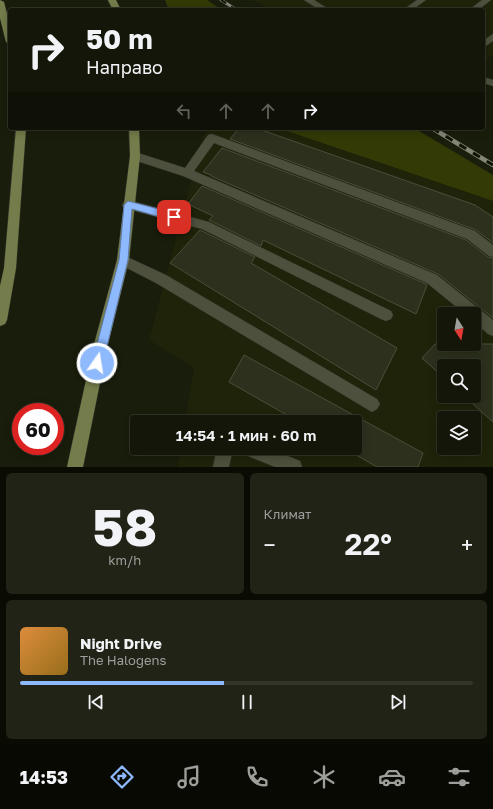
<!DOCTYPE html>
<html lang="ru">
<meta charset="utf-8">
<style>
:root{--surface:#131608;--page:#202316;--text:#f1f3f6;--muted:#9d9f9c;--line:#323529;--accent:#8eb9fd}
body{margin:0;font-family:"Golos Text",sans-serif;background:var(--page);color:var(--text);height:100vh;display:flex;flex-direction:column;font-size:15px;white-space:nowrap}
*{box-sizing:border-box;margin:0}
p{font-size:13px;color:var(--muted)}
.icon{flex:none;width:22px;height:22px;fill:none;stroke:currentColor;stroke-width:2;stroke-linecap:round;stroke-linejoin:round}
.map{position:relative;height:467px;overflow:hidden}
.panel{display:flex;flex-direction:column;gap:6px;padding:6px;background:#0a0c04;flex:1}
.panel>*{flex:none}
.banner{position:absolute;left:8px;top:8px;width:477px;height:122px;border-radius:4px;box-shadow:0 2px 10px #0003,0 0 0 1px var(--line);background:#131608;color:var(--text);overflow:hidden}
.needle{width:26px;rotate:169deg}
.tools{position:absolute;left:437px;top:307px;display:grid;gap:8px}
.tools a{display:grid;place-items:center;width:44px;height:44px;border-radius:4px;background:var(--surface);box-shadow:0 2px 10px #0003,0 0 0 1px var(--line);font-size:20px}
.speed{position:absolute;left:12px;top:403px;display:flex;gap:8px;font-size:20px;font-weight:700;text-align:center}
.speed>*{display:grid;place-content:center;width:52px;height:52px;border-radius:50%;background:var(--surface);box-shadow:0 2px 10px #0003,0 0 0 1px var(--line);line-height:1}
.speed .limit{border:6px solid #d22;background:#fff;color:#111}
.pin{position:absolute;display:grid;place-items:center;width:34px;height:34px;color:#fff;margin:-17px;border-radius:8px;box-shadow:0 2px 6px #0006}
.me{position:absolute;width:44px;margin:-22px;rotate:13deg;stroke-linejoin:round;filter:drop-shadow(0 0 3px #0008)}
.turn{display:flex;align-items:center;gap:14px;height:84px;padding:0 12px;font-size:18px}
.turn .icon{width:52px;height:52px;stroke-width:2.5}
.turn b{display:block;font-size:28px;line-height:34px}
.lanes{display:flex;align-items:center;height:38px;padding:0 12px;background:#0003;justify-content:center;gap:20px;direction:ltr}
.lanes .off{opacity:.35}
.big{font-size:30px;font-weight:600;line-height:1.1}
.panel .card{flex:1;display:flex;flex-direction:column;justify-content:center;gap:6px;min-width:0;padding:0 14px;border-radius:6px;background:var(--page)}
.panel .dial{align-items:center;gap:0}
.dial b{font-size:52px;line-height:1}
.song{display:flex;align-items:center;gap:12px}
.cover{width:48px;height:48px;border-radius:6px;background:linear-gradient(135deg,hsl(30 70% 55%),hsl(40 70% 35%))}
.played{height:4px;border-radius:2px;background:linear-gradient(90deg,var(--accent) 45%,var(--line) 45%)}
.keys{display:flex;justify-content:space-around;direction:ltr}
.heat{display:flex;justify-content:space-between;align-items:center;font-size:22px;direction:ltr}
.panel .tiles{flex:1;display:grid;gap:6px;grid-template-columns:1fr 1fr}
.card:last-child{grid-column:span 2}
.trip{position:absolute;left:130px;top:415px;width:232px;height:40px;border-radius:4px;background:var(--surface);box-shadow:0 2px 10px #0003,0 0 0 1px var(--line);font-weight:600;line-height:40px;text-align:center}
.dock{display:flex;height:64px;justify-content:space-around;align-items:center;background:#080903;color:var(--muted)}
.dock .icon{width:28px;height:28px}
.dock .current{color:var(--accent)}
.dock b{font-size:18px;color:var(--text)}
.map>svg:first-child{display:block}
.built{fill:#1f2309;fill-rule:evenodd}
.green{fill:#333a06}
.building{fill:#2c301d;stroke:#4a4e3a}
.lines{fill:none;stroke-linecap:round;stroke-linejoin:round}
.minor-casing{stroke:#30322a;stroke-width:1}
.major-casing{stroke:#30322a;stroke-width:1}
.minor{fill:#4c503c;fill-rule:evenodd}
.major{fill:#737c4a;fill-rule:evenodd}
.rail-far1-casing{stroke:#838677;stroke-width:3}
.rail-casing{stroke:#838677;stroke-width:4.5}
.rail-far1{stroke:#111303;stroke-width:2;stroke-dasharray:6;stroke-linecap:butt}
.rail{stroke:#111303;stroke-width:3;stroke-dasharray:8;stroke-linecap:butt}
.route{fill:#8eb9fd;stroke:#5c78a4}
</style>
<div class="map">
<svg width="493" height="467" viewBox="0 0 493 467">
<rect width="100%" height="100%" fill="#191d0b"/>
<!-- built -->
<path class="built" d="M253 0H493V54L483 63V10H272Z
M208 128H278L493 201V467H178L181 448H355V422H185L194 368 149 340 203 136ZM444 314H474V344H444ZM444 366H474V396H444ZM444 418H474V448H444Z"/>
<!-- green -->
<path class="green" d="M165 0H207L222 10H169Z
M278 128H414L493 175V201Z"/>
<!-- building -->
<path class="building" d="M239 128H256L475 205 493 217V243L476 230 230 139Z
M222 148 466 240 488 257 493 258V318L438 274 211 176V175L203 172Z
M202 186 426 284 427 285 416 314 263 240 261 246 209 220 213 216 188 204Z
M200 230 255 257 251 263 397 348 376 390 170 263Z
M435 344H493V422L464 396H474V366H444V378L422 358Z
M244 355 423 453 418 467H377L344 448H355V422H299L229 382Z"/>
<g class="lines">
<defs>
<path id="minor" d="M304 0H314L330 10H320Z
M417 0H426L412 10H403Z
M482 0H491L478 10H469Z
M493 34V41L483 48V41Z
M483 77 493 80V86L483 83Z
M212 134 475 231 493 245V257L489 256 467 239 214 143 194 171 437 275 493 320V336L488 334 474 322V314H465L427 283 183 176 131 159 130 156 131 153 135 152 185 168 208 135Z
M128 200 209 222 391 311 393 315 391 319 386 321 381 319 202 229 124 208 122 205 124 202Z
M123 255 166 275 377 399 380 404 377 409 372 412 367 409 156 283 119 264 117 260 119 256Z
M217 448H233L229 467H213Z
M241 448H268L300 461 302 467H275L243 454Z"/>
<path id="major" d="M0 0 4 2 10 26V45L6 42 0 18Z
M108 0H116L121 10H113Z
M16 128H26L16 268 7 320 5 324 0 326V286L4 268Z
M129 128H139L140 156 129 260 107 348 83 467H67L93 348 117 260 130 156Z"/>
</defs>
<!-- minor casing -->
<use href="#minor" class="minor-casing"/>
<!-- major casing -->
<use href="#major" class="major-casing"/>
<!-- minor -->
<use href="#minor" class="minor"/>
<!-- major -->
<use href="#major" class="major"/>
<defs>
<path id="rail-far1" d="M221 0 237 10"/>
<path id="rail" d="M432 128 493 165"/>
</defs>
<!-- rail-far1 casing -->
<use href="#rail-far1" class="rail-far1-casing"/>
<!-- rail casing -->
<use href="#rail" class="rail-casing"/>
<!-- rail-far1 -->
<use href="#rail-far1" class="rail-far1"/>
<!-- rail -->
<use href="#rail" class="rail"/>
</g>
<!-- route -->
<path class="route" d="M128 201 174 213 179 217 174 221 132 209 128 260 103 363 101 367 97 369 93 367 92 363 119 260 124 205Z"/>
</svg>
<div class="tools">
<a><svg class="needle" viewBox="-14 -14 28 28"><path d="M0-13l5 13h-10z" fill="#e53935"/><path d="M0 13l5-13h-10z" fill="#9d9f9c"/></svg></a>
<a><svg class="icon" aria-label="search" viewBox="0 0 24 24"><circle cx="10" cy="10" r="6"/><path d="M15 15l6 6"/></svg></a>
<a><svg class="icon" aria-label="layers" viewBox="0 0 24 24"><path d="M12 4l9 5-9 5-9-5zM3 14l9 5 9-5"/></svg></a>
</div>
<div class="speed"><div class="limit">60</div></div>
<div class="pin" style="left:174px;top:217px;background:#d93025"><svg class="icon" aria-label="arrive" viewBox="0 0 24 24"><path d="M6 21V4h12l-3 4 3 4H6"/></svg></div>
<svg class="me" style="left:97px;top:363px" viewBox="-20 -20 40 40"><circle r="17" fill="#8eb9fd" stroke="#fff" stroke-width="3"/><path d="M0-11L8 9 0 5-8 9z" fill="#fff"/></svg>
<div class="trip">14:54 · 1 мин · 60 m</div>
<div class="banner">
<div class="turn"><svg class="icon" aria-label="right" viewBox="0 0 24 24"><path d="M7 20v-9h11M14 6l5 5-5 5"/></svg><div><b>50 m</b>Направо</div></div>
<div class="lanes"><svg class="icon off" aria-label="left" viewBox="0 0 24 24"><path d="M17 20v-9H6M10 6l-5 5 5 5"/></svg><svg class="icon off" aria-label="ahead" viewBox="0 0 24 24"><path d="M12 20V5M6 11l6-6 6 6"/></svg><svg class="icon off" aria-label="ahead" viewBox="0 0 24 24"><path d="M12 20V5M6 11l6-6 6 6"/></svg><svg class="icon" aria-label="right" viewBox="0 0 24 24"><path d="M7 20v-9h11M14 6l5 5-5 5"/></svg></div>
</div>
</div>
<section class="panel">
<div class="tiles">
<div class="card dial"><b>58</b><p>km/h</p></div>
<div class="card"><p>Климат</p>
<div class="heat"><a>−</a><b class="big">22°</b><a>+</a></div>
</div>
<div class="card">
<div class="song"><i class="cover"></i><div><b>Night Drive</b><p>The Halogens</p></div></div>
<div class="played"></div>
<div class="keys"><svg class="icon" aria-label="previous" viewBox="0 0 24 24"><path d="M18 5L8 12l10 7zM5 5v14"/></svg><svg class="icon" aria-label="pause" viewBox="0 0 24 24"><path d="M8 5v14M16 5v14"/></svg><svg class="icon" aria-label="next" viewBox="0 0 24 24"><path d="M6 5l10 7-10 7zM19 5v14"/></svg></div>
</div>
</div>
</section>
<nav class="dock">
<b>14:53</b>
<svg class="icon current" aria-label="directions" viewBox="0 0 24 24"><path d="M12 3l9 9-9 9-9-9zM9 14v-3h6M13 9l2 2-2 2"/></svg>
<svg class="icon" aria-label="music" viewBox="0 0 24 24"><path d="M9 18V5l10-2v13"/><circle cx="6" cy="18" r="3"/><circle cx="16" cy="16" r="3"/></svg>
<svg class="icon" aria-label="phone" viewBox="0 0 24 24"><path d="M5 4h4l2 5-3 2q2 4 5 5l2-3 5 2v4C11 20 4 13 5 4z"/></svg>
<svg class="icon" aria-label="climate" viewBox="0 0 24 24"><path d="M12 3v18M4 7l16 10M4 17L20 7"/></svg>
<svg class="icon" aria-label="car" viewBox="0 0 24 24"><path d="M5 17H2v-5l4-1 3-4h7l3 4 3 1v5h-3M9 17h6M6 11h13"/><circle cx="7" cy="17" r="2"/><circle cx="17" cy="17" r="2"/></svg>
<svg class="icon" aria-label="filters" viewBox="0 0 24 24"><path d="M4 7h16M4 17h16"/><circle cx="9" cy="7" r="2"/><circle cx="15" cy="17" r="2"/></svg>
</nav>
